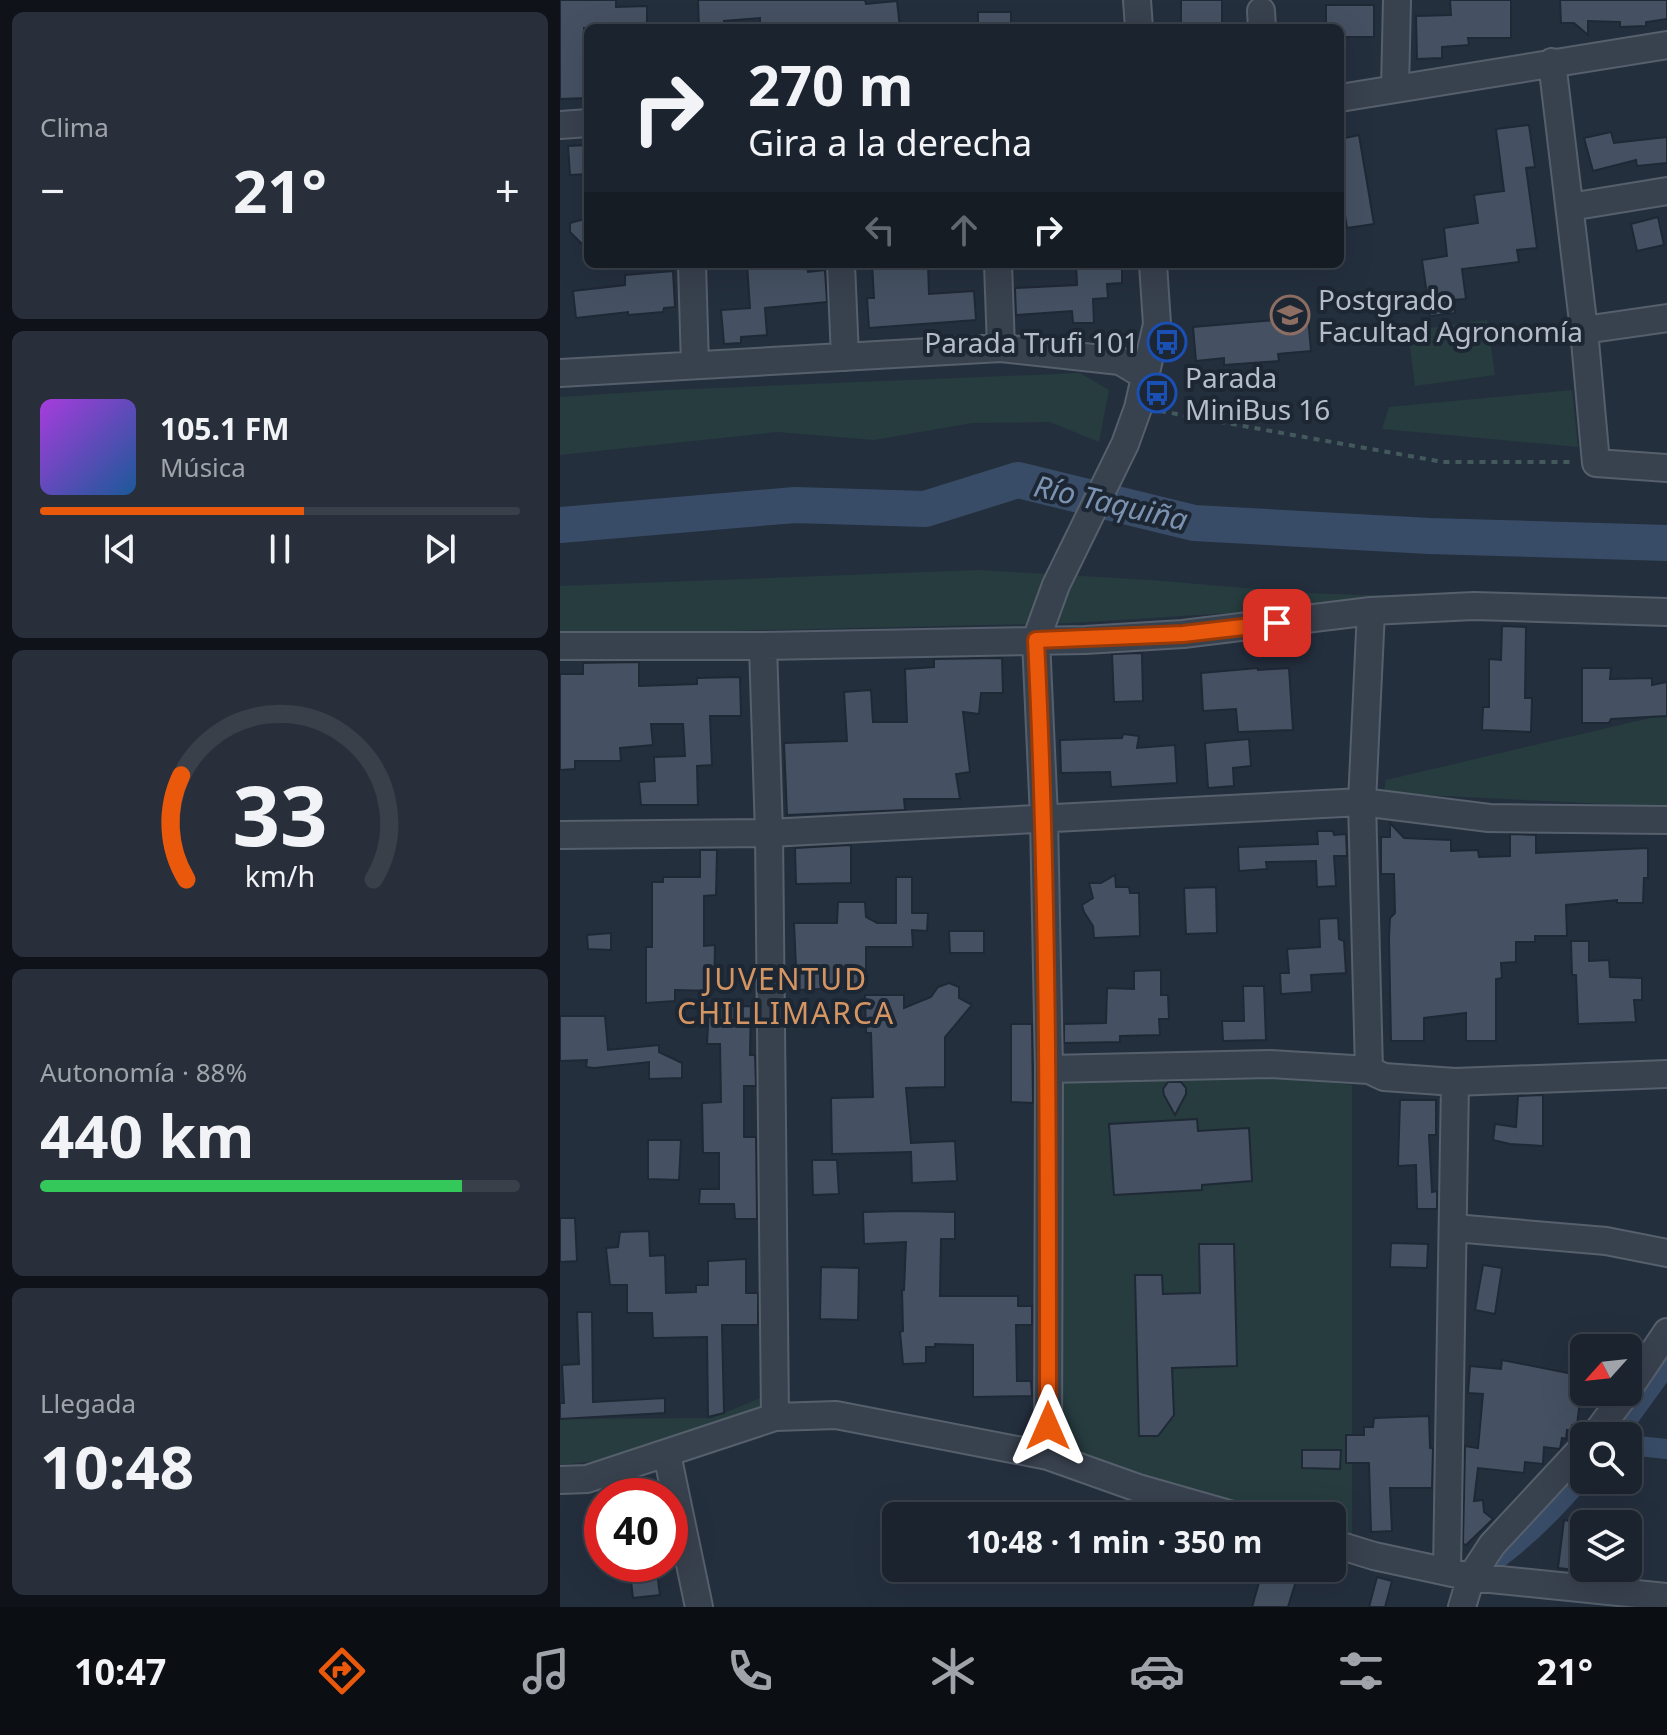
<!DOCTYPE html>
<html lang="es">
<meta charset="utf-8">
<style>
:root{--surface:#1b232e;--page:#282f3a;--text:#f1f3f6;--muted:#a0a4aa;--line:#39404a;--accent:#ea580c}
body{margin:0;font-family:"Noto Sans",sans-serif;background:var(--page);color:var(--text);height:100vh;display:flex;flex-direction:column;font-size:30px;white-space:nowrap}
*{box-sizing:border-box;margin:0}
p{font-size:26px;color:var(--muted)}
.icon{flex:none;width:44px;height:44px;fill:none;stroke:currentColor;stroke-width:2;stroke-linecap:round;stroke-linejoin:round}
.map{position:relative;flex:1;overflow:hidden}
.drawer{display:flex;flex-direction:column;gap:12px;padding:12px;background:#0f1319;width:560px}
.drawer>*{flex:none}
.hud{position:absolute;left:24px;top:24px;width:760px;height:244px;border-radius:12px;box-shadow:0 8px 32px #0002,0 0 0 2px var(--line);background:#1b232e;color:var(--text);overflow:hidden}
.needle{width:52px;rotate:243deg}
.controls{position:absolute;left:1010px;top:1334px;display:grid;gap:16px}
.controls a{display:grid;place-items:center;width:72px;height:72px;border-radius:12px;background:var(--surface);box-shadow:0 8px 32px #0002,0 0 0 2px var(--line);font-size:40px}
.speed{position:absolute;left:24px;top:1478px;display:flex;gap:16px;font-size:40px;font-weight:700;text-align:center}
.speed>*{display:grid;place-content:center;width:104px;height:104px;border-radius:50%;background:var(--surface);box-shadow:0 8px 32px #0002,0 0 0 2px var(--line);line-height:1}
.speed .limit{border:12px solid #d22;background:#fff;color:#111}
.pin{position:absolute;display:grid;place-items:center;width:68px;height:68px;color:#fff;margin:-34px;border-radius:16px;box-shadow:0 4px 12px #0006}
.me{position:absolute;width:88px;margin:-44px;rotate:0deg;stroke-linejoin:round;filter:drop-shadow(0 0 6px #0008)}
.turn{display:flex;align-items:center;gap:28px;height:168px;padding:0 32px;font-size:36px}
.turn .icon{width:104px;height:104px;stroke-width:2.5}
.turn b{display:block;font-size:56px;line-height:68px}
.lanes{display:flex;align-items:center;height:76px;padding:0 32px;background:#0003;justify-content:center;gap:40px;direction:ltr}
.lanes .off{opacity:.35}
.big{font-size:60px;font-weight:700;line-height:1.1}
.drawer .widget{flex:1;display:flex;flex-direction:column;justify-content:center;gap:12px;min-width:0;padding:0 28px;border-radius:12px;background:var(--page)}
.drawer .dial{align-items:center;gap:0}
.dial svg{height:208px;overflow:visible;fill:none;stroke:var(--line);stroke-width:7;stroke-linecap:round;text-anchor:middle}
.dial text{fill:var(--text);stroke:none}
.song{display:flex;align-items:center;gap:24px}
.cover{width:96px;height:96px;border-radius:12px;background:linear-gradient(135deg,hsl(280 70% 55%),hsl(210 70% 35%))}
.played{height:8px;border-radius:4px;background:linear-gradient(90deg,var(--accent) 55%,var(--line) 55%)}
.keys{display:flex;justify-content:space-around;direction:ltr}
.heat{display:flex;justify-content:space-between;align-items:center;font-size:44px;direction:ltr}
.charge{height:12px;border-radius:6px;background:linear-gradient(90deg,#34c759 88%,var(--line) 0)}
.trip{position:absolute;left:322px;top:1502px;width:464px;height:80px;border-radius:12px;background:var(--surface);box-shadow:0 8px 32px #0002,0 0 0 2px var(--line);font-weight:700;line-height:80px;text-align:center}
.dock{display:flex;height:128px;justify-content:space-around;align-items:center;background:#0b0e12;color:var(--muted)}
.dock .icon{width:56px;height:56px}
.dock .selected{color:var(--accent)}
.dock b{font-size:36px;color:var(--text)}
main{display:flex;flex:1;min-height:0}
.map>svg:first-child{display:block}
.green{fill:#263c3f}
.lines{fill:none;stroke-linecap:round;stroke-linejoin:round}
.canal{stroke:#394c67;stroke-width:20}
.river{stroke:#394c67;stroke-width:36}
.building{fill:#455162;stroke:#1f2835;stroke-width:2}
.minor-casing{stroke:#565f6c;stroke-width:30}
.path{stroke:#44595c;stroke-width:4;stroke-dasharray:6 6;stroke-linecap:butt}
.minor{stroke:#38414e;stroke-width:26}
.route-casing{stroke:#983908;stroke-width:20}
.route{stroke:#ea580c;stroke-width:14}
.labels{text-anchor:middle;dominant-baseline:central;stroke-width:8;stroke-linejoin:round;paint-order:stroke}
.poi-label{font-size:28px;fill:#b4bcc9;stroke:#1d2633;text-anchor:start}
.water-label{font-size:30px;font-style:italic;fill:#7c92b1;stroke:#1d2633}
.neighbourhood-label{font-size:30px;letter-spacing:2px;fill:#d59563;stroke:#1d2633}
</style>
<main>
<section class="drawer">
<div class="widget"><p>Clima</p>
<div class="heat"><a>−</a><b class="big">21°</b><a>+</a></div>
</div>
<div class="widget">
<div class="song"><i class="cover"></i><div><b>105.1 FM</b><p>Música</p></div></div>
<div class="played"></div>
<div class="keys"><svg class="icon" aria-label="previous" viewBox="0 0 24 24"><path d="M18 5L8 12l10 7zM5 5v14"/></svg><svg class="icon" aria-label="pause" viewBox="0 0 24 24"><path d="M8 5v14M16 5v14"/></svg><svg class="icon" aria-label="next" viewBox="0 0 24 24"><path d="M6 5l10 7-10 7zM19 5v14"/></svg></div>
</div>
<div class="widget dial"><svg viewBox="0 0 100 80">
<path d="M14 69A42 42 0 1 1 86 69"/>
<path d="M14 69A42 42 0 0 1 12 29" stroke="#ea580c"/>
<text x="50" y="56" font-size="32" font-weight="700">33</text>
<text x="50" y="72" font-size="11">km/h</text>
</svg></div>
<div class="widget"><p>Autonomía · 88%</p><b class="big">440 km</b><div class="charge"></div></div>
<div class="widget"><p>Llegada</p><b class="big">10:48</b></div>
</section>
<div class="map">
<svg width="1107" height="1607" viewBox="0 0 1107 1607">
<rect width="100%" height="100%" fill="#242f3e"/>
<!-- green -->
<path class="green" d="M927 320 935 375 855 386 848 331Z
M520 373 549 390 539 442 490 422 412 423 314 440 217 432 0 455V397L108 390Z
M1012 390 1018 447 822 429 829 407Z
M418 570 591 580 744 593 901 598 513 623 0 635V586Z
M1107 714V807L824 793 826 780Z
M623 1076 725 1078 792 1085V1534L772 1529V1516H724L553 1470 502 1450V1080Z
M205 1396 204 1409 45 1460 0 1465V1419L152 1418Z"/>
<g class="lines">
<!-- canal -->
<path class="canal" d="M1056 1436 1107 1365
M1068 1445 1107 1449
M940 1557C972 1533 998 1506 1024 1475"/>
<!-- river -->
<path class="river" d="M0 525 235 505 365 509 458 480 634 523 869 536 1107 543"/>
</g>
<!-- building -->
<path class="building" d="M0 0H56V7L87 6V28H24L28 61V98L0 99Z
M138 0H305L306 4 337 1 340 28H278V26L200 28V18L164 21 165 28H139Z
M621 0H662V28H621Z
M890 0H951V38H908L909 45 882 47V58L857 59 856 16 891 15Z
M1000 0H1107V19L1086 22V26L1060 27V22L1028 21V35L1014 23H1001Z
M766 5H814V37H780V28H766Z
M418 12H451V28H418Z
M969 125 975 167 966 168 977 248 957 250 959 262 902 269 906 299 893 300 895 313 870 316 862 260 887 256 884 228 918 223 914 195 944 191 936 129Z
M1051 132 1054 143 1107 137V163L1077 166 1076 160 1033 171 1024 138Z
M799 135 814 224 787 228 780 184V139Z
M28 145V174L10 175 8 146Z
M1098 217 1104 245 1077 251 1071 224Z
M28 218V250L10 232V223Z
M187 264H247L248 272 265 270 267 302 205 308 207 335 181 337V343L164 344 161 310 190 308Z
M312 264H368L369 294 414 291 416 320 309 328 307 298H314Z
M516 264H562V283L547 284 548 298 533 299 534 323H513L512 311 456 315 455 288 517 285Z
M113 271 115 307 104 308 103 312 68 315V312L16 318 13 291 65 285V275Z
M748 317 751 351 718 354 719 361 664 365V358L636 361 633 327Z
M942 626 966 627 965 698H972L971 732 922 730 923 707H929V659L941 660Z
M582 653 583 701 554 702 552 654Z
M442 658 443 693H421L419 714 403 712 410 772 396 774 400 799H344L345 810 227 815 224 743 287 741 284 692 311 690 313 722H347L345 669 374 667V659Z
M79 662V686L137 684V678L180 677 181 716H150L152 765 137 766 138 805H81L79 782 95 781 94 757 125 756 123 724H91L93 745 60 748 61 761H15V769L0 770V674H23V663Z
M698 668V670L729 668 733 730 678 732 676 709 643 711 641 673Z
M1022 668H1051L1050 679 1092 678V685L1107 682V716L1051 719 1049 723H1022Z
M563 734 579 736 577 748 615 745 617 783 551 787 550 772 501 773 500 740 562 738Z
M689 739 691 766 673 768 674 786 648 788 645 743Z
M830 823 844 838 891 840V851L918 850 919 857 950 856V834L976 835V853L1088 848V878H1084L1083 903H1057V900L1006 905 1007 936H975V942H956V962L941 963 942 978 936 979V1041H906V1013L864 1018V1041H831L829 938 830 918 835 913 834 874H821V837H830Z
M757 831H773L774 835 786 834 787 856H774L776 886 757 887 756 861 706 862 707 869 679 871 678 847 758 844Z
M291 845V883L236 884 235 848Z
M140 850H157L156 895 144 896V946L155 945 154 991 115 990V1001L86 1003V947H92V882H103V877H140Z
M555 875 556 887H569L570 893H579L580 936 534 938 533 926 524 912 522 905 533 898 529 883H541Z
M336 877H352V913H368L367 931 352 930 353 947H306V987L237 990 234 923H277L278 902H305L306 917 317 923H336Z
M656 887 657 933 626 934 624 888Z
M778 918 779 939 784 941 786 973 751 975 752 992 721 994 720 973H729L727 949 760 947 759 919Z
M389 931H424V953H390Z
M51 933V950L28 949 27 935Z
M1011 941H1029V961L1049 960 1050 977 1082 978V1000H1074L1076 1022 1018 1024 1016 975H1012Z
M601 970V995H608L609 1019H599L600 1035 560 1036V1042L504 1043V1024L546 1023 547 988 574 989V971Z
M389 983 399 987V998L412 1005 385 1037V1087L346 1088 351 1143 395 1141 397 1181 352 1183 351 1152 272 1154 271 1098 313 1097 311 1033H306L305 995H344V1008L371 997 378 987Z
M683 986H704L706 1040 663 1041 662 1021H684Z
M191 1006 190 1055H195L196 1086H184V1137H196L197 1219H175L174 1204H139L140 1189H159V1153H143L142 1103 161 1102 160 1044H147L149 1007Z
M0 1016H45L48 1050 99 1045V1052L122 1063V1078L89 1079V1062L34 1068 26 1067 27 1060 0 1061Z
M451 1024H472L473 1103 451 1102Z
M608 1082H621L626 1088V1094L615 1115 604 1095 603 1089Z
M983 1095V1146L950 1144 933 1140 935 1124 956 1127 958 1096Z
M840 1100H876V1135H869L872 1192 877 1191V1209H857L856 1165 838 1166Z
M637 1119 638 1131 689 1128 692 1181 642 1185V1190L554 1195 549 1124Z
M88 1140H121L119 1180 88 1179Z
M252 1160H277L279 1194 253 1195Z
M345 1211 395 1212V1239H381L380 1296H458V1306H472V1325H456L457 1381H471L472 1396 413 1397V1345L375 1344V1347H366V1363L343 1364 340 1332 343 1331 342 1290H344L346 1242 304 1244 303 1212Z
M0 1218H15L17 1261 0 1262Z
M89 1231 90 1256 105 1255 106 1293 136 1292V1285H148V1261L186 1259V1293H198V1325H162L164 1413 148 1417 147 1337 93 1338 92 1313H67V1285H50L46 1248 58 1247 60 1232Z
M831 1243 868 1244 867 1268 830 1267Z
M639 1244H674L677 1366 612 1368 614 1415 598 1436H579L575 1275H602L603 1294 640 1293Z
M923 1265 942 1268 935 1314 915 1310Z
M261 1267 299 1268 298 1320 260 1319Z
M17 1312H32L33 1402 105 1398V1413L0 1419V1403H4L2 1365 19 1364Z
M942 1360 1023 1376 1017 1425H1012V1431L1007 1430 1006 1439 1002 1438 1000 1449 984 1447 983 1464 965 1462 964 1473 918 1468 914 1501 923 1500 924 1512 933 1519 906 1545 903 1544 905 1446 918 1448 923 1394 908 1393 910 1366 941 1369Z
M869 1416 870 1448H873L872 1488H830L832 1531 811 1532 809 1463H786V1435H804V1427H813L814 1418Z
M742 1450H781L780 1469 742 1468Z
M1004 1520 1025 1523 1024 1571 998 1568Z
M69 1564H96L100 1595 73 1598Z
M703 1568H740L728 1607H692Z
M817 1577 832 1581 825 1607H809Z"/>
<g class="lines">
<defs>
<path id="minor" d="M577 0 579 28
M701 11 702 28
M992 62 1024 330 1036 463 1107 468
M835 89 837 0
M780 98 1107 45
M0 125 28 123
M1010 207 1107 191
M132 264 135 365
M281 264 285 357
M438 264 441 348
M1024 330 1107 318
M0 373 441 348 560 361 585 376
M0 646H203L525 640 623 634 811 611 914 606 1107 612
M203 646 209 833 215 1417
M0 835 209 833 802 802 929 818 1107 820
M489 1069 710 1064 809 1070 824 1077 895 1082 1107 1074
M809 1070 802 802 811 611
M894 1228 1046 1241 1107 1253
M1068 1390 1107 1332
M1034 1436 1067 1392
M107 1454 139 1607
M488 1456 489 1069 484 817 476 640 496 585 565 444 578 408 597 324 593 264
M0 1480 27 1479 215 1417 276 1415 488 1456 578 1488 676 1516
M772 1543 814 1556 911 1577 1107 1597
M887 1570 895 1082
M902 1607 911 1577 932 1545 1024 1446"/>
</defs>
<!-- minor casing -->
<use href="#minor" class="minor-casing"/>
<!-- path -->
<path class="path" d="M600 411 883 462H1014"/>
<!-- minor -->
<use href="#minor" class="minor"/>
</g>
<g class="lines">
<defs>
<path id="route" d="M488 1426C488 1163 489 903 476 640L623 634 717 623"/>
</defs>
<!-- route casing -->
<use href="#route" class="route-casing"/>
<!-- route -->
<use href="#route" class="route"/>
</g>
<!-- icons -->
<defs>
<symbol id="university-ring" viewBox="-11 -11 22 22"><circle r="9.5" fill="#1d2633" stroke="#8d6e63" stroke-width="1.5"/><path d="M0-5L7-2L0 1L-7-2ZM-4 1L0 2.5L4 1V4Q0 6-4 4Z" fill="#8d6e63"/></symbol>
<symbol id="bus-ring" viewBox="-11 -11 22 22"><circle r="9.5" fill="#1d2633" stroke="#1a4fb4" stroke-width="1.5"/><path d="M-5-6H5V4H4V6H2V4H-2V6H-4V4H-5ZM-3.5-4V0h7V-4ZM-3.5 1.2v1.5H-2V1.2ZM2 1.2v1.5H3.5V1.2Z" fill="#1a4fb4"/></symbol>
</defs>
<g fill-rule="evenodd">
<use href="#university-ring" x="708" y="293" width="44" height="44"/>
<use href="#bus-ring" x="585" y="320" width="44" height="44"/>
<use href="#bus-ring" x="575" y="371" width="44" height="44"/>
</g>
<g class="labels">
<!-- poi labels -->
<g class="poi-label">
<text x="758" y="299">Postgrado<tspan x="758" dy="32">Facultad Agronomía</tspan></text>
<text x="579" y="342" text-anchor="end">Parada Trufi 101</text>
<text x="625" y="377">Parada<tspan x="625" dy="32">MiniBus 16</tspan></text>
</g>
<!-- water labels -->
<g class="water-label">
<text transform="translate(551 502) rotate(13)">Río Taquiña</text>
</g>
<!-- neighbourhood labels -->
<g class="neighbourhood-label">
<text x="226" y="978">JUVENTUD<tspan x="226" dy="34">CHILLIMARCA</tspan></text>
</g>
</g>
</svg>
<div class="controls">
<a><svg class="needle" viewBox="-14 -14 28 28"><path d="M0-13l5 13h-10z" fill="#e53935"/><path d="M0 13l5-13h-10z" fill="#a0a4aa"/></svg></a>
<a><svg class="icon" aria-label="search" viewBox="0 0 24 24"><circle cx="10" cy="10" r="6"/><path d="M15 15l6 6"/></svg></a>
<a><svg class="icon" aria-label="layers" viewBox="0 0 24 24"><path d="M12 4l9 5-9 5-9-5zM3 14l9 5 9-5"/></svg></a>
</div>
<div class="speed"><div class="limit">40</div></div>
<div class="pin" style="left:717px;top:623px;background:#d93025"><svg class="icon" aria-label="arrive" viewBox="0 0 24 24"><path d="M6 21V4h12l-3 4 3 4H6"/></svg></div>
<svg class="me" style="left:488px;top:1426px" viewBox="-20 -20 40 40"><path d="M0-17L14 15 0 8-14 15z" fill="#ea580c" stroke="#fff" stroke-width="4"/></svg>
<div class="trip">10:48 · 1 min · 350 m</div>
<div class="hud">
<div class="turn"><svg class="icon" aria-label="right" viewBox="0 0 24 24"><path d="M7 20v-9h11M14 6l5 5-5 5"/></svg><div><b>270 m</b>Gira a la derecha</div></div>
<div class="lanes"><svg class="icon off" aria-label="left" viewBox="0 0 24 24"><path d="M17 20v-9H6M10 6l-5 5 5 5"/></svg><svg class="icon off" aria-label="ahead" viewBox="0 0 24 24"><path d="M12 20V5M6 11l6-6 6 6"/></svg><svg class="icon" aria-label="right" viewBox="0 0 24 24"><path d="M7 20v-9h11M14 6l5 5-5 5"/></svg></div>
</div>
</div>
</main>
<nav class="dock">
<b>10:47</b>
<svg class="icon selected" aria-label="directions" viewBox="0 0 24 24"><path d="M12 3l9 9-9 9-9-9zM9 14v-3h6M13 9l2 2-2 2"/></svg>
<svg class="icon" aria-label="music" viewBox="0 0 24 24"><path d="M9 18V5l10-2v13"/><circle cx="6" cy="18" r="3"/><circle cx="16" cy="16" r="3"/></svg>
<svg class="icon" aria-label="phone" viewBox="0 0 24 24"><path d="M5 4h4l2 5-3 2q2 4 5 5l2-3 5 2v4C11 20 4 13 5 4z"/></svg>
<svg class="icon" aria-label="climate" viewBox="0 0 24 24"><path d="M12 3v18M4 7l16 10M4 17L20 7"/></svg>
<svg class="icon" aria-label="car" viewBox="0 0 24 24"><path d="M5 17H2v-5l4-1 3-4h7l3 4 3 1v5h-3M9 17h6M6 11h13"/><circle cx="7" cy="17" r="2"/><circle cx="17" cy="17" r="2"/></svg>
<svg class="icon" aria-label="filters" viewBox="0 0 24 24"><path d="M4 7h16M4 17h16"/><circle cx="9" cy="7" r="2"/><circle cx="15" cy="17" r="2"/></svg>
<b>21°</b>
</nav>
